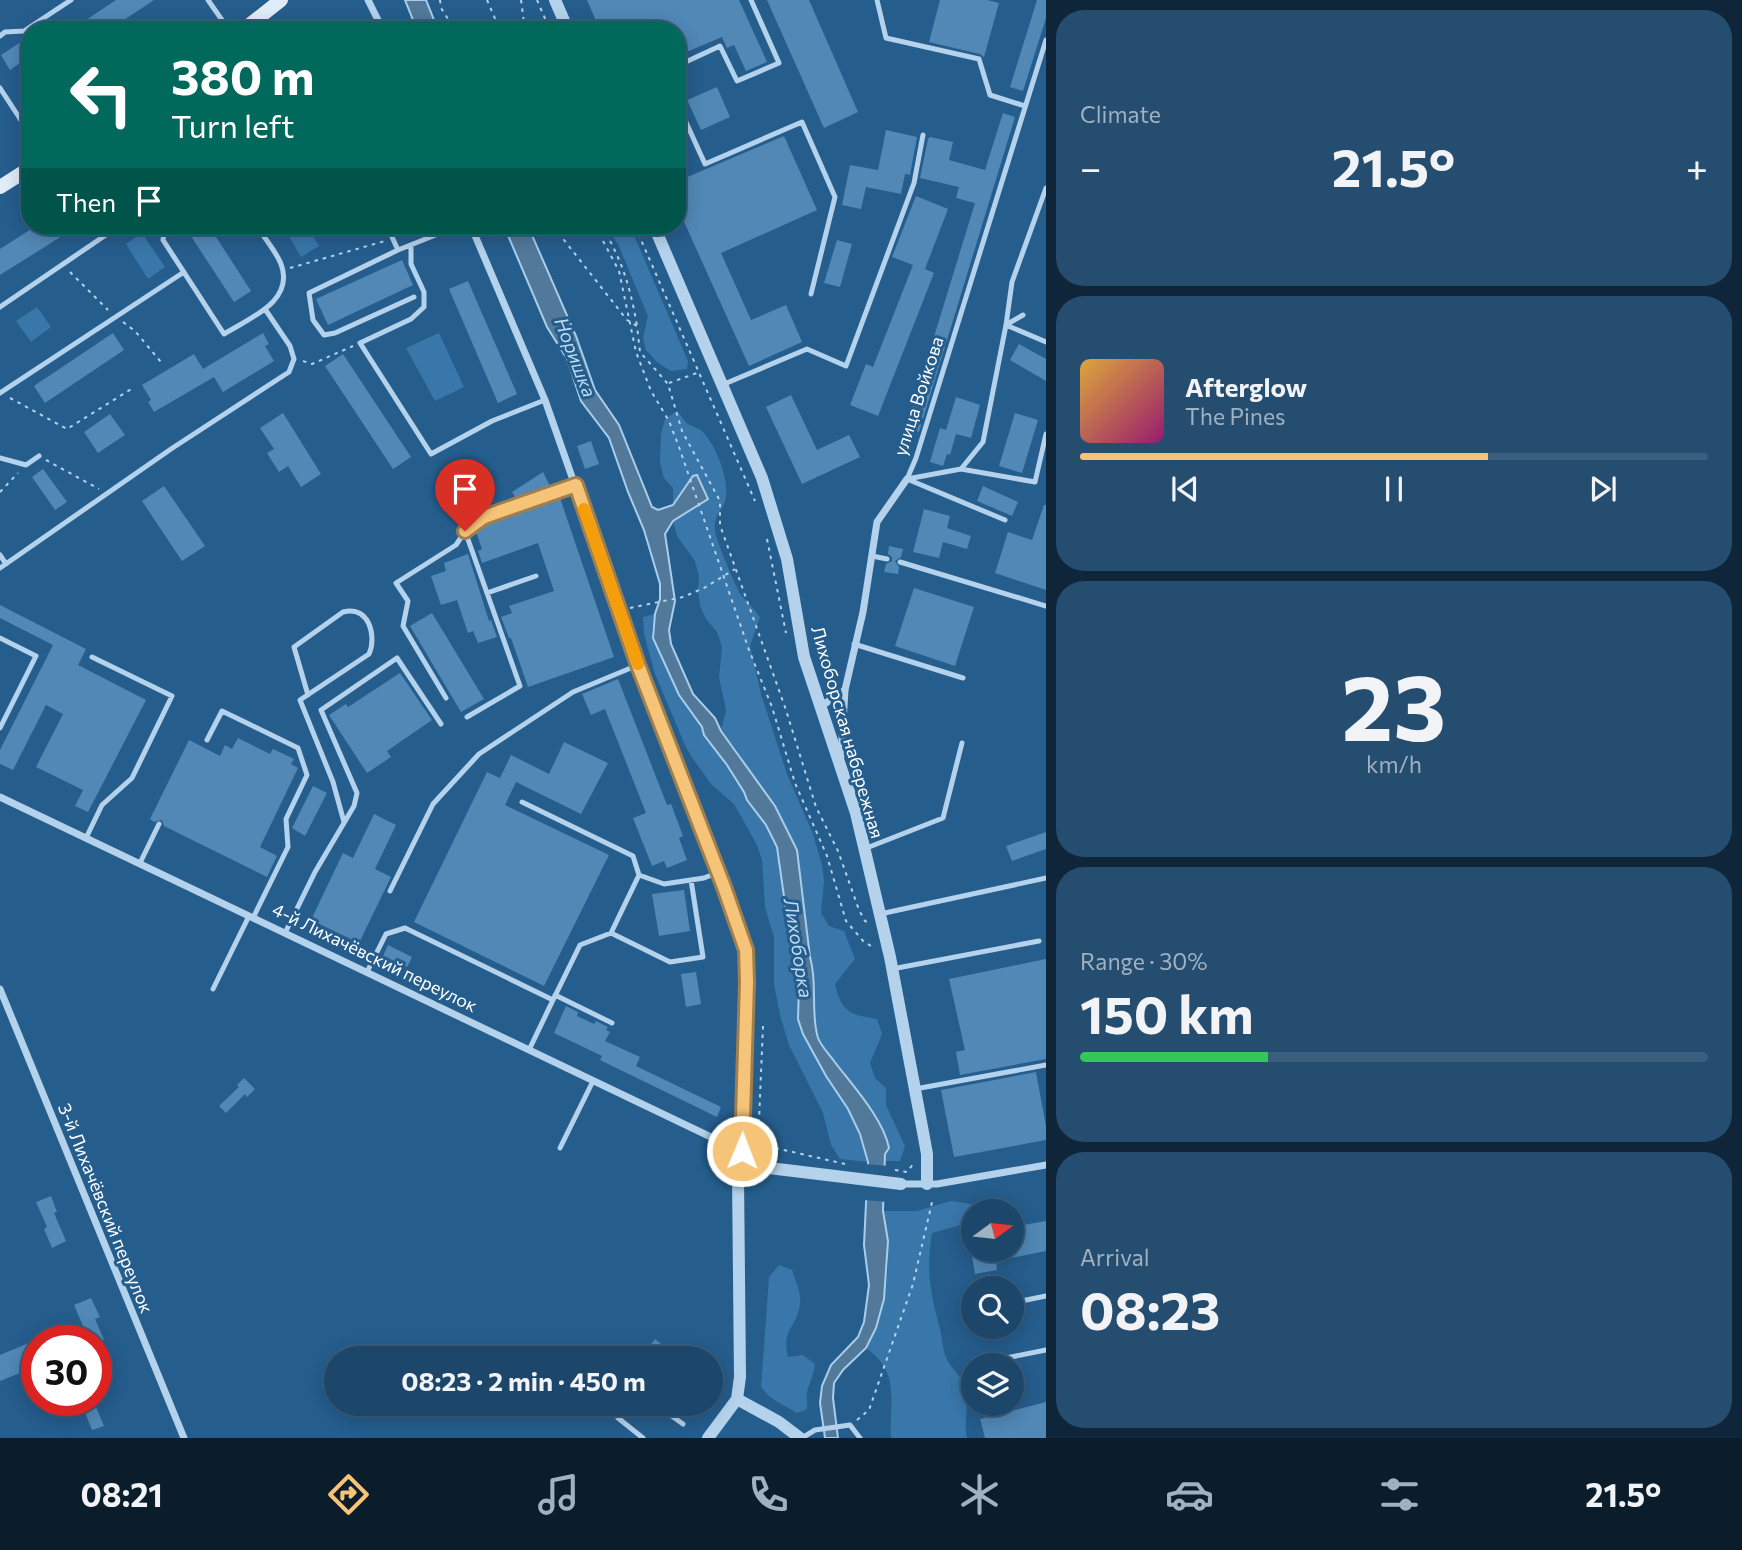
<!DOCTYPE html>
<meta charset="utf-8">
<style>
:root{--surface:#1c466a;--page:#254d70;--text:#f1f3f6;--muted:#a0b1c1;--line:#3a5e7e;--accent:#f5c478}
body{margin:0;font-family:Commissioner,sans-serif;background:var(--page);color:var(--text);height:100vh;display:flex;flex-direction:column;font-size:26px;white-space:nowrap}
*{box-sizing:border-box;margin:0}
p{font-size:23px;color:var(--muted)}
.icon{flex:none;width:38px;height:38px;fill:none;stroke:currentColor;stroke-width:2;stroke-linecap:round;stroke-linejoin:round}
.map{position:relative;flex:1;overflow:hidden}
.panel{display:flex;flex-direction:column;gap:10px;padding:10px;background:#0f263a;width:696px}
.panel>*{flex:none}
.banner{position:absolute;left:21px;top:21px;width:665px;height:214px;border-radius:28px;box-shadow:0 4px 18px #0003,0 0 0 2px var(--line);background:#00695c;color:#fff;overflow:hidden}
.needle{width:46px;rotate:75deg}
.controls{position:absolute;left:961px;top:1199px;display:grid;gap:14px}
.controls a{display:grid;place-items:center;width:63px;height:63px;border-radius:50%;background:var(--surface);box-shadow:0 4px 18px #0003,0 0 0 2px var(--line);font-size:35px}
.speed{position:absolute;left:21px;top:1325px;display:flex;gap:14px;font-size:35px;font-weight:700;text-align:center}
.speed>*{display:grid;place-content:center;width:91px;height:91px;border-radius:50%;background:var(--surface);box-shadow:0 4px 18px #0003,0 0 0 2px var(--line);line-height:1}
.speed .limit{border:10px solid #d22;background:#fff;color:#111}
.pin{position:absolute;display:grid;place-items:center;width:60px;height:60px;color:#fff;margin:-72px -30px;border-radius:50% 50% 50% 0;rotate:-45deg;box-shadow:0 0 7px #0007}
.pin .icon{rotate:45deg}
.me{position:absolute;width:77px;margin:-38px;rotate:1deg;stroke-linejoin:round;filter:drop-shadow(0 0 5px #0008)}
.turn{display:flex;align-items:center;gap:24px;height:147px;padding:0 35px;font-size:32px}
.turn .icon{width:91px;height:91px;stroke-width:2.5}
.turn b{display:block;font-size:49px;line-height:60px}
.then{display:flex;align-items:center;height:66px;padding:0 35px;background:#0003;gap:14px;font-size:26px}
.big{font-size:52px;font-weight:700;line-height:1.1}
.panel .card{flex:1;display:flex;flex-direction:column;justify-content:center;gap:10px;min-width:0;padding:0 24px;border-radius:28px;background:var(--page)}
.panel .dial{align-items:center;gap:0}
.dial b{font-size:91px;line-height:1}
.song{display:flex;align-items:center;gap:21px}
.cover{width:84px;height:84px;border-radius:10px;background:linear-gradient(135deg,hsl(40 70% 55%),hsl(320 70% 35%))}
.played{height:7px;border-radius:4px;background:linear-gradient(90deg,var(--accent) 65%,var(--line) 65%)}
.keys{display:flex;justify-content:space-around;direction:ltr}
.heat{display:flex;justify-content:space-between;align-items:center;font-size:38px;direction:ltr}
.charge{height:10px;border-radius:5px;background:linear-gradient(90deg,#34c759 30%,var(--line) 0)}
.trip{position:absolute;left:324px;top:1346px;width:399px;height:70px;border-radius:35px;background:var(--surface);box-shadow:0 4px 18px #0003,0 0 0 2px var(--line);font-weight:700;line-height:70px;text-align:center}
.dock{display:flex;height:112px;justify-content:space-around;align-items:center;background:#0b1c2a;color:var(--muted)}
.dock .icon{width:49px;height:49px}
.dock .current{color:var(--accent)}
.dock b{font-size:32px;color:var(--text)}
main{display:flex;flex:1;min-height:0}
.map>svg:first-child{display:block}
.green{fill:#3977aa}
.water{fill:#52799a;stroke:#a8ceec;stroke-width:2}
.pier{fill:#255d8d}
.building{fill:#5188b6}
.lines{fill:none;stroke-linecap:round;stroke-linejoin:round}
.path{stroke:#b4d2eb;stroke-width:2;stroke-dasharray:3.5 5;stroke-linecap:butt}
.service{stroke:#b4d2eb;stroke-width:5}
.minor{stroke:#b4d2eb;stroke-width:7}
.tertiary{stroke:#b4d2eb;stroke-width:12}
.secondary{stroke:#dfedf9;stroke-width:14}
.route-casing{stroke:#9f7f4e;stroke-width:18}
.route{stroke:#f5c478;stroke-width:12}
.slow{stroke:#f59e0b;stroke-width:12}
.labels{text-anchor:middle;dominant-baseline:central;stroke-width:6;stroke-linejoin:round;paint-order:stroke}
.street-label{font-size:18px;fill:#fff;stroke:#255d8d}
.water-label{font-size:19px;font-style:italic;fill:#c0dcf2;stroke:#255d8d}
</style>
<main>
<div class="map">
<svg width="1046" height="1438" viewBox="0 0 1046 1438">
<rect width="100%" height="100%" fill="#255d8d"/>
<!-- green -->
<path class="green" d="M283 226H307L319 246 301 257Z
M605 226H630L688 361 687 369 671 371 658 363 646 350 643 338 648 316 618 244Z
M142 233 165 267 148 279 126 244Z
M37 307 51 327 31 342 16 321Z
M439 333 464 387 435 401 406 348Z
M677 411C681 415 684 421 688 424 693 427 699 428 703 432 715 444 729 479 726 496 725 511 713 512 715 531 716 540 737 591 742 596 749 604 754 609 760 617L750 646 761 694 787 774 813 834 822 865 824 881 821 913 829 926 844 931 855 959 835 984C841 1012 851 1015 877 1019L882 1034 870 1063 875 1078 886 1088V1105L905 1146 900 1161H886L866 1104 819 1041 813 1002 814 972 810 957 797 850 736 749 721 731 726 710 719 677 722 647 717 632 706 619 700 606 698 590 699 576 695 561 677 536 673 521 708 499 697 476 691 479 673 505V488L664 478 660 463 661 434 665 419Z
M655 614 652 631 656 645 675 688 702 727 704 735 727 765 744 792 747 800 766 825 777 847 789 932 796 955 799 986 798 1018 803 1034 826 1076 848 1109 860 1134 868 1162 840 1159 831 1145 823 1113 789 1045 780 1015 774 984V937L765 907 762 860 757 845 734 804 712 785 693 759 685 745 655 674 644 634 643 617Z
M951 1201 971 1204 972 1213 961 1225 932 1233C926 1269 930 1291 939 1325 942 1335 942 1347 946 1357 950 1368 960 1374 964 1384 971 1400 963 1421 967 1438H891C889 1400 901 1373 866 1348 887 1307 894 1256 883 1211H917Z
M779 1265 792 1270C795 1280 802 1294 800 1304 797 1328 781 1328 788 1357L803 1355 815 1364C814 1375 809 1383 807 1393 806 1400 809 1404 806 1410L797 1413C782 1403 772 1402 761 1387L769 1277Z"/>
<!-- water -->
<path class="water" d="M405 0H426L438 30H417Z
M504 226H528L576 336 595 390 619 425 652 507 658 510 673 505 693 476 697 475 708 499 673 521 665 534 675 601 669 630 671 644 693 694 715 718 721 731 775 806 797 850 810 957C818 984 810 1011 818 1038 821 1046 829 1054 834 1061 852 1085 883 1118 889 1148L885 1154 883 1211 888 1241 884 1299 876 1328 866 1348 843 1370 834 1383 833 1398 838 1438H825L820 1403 822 1386 831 1365 858 1337 864 1322 869 1285 864 1245 868 1162 860 1134 848 1109 826 1076 803 1034 798 1019 799 986 796 955 789 932 777 847 766 825 747 800 744 792 727 765 704 735 702 727 679 695 653 638 655 614 660 599V584L644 530 628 492 609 438 581 401 567 359 547 327Z"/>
<!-- pier -->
<path class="pier" d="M864 1164 889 1166 887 1202 864 1200Z"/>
<!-- building -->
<path class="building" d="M116 0H154L109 30H71Z
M587 0H739L767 62 746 71 734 45 727 48 722 37 677 56V30H600Z
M767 0H809L858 112 824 128Z
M940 0H987L999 3 984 57 980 54 929 42Z
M1037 0H1046V18L1023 91 1010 87Z
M24 40 30 49V78L20 63 10 70 1 55Z
M717 87 730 117 701 130 687 100Z
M1003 113 1015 117 919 432 906 428 975 203 956 198 959 187 920 178 928 139 930 137 953 142 949 160 985 170Z
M886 130 917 137 910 175 905 174 901 194 866 187 861 209 842 205 850 165 878 170Z
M784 136 817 210 721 253 751 320 786 305 802 342 749 366 677 206V160L685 178Z
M916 196 948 209 925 269 934 273 878 416 850 405 866 364 873 367 913 265 892 257Z
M36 226H78L0 275V249Z
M194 226H209L251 291 234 302 187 230Z
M837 240 852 244 840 287 824 283Z
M402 260 413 285 328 325 316 299Z
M468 281 517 394 498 403 449 289Z
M113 333 124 350 45 403 34 386Z
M263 333 269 344 265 346 274 361 223 392 214 377 154 412 148 402 151 400 142 385 194 354 203 369Z
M1019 344 1046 359V381L1010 360Z
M343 354 411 457 393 469 325 366Z
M791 395 817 450 849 435 860 457 802 484 766 407Z
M956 397 980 405 971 438 956 434 950 455 947 454 943 466 930 462 940 428 946 430Z
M283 413 321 474 301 487 288 466 279 472 267 453 274 449 260 428Z
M1015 413 1038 420 1022 473 999 466Z
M110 414 125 435 98 453 84 432Z
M591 441 599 464 585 469 577 446Z
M43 469 67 502 55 510 32 477Z
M543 472 551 488 517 500 512 492Z
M164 486 205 546 182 561 142 501Z
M983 486 1018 502 1012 516 977 501Z
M555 498H560L614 657 528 687 511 638H509L501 617 512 613 509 606 554 591 538 543 482 563 478 551 482 549 475 529Z
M1044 505H1046V590L995 573 1008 532 1032 540Z
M924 509 950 516 947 528 971 536 967 549 943 542 939 558 913 552Z
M889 546 903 549 901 557 895 561 899 567 898 574 884 572 886 564 892 561V557L888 554Z
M468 554 489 621 491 620 497 637 478 643 473 631 468 633 457 600 441 605 431 576 446 571 444 563Z
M914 588 974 607 955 666 895 646Z
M0 605 86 649 78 665 146 700 88 812 75 806 83 790 36 767 63 714 46 705 13 770 0 764V750L53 645 0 618Z
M432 613 484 699 461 712 410 626Z
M400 673 432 720 387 751 391 757 367 773 329 715 346 704 348 707Z
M618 679 667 805 671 804 683 836 679 838 687 860 667 868 664 861 652 866 633 818 646 813 605 709 591 715 582 694Z
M238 738 270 754 273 749 294 759 291 764 298 768 260 847 277 856 267 877 164 826 162 820 154 822 150 819 189 740 220 756 225 745 232 749Z
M564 742 608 763 581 814 516 782 505 805 609 855 544 986 414 922 487 772 500 778 511 755 549 774Z
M313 786 327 793 305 836 292 828Z
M374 814 396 825 375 869 391 877 359 943 311 920 343 853 353 858Z
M1046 832V849L1012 861 1006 846Z
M684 890 690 931 659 936 652 894Z
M388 945 412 957 407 967 383 956Z
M1046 959V1059L960 1075 956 1052 965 1050 949 979Z
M696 972 701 1004 686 1007 681 974Z
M566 1006 578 1012 577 1016 594 1024 596 1021 608 1027 606 1030 610 1032 605 1041 640 1057 636 1066 721 1107 717 1117 600 1060 602 1056 554 1033Z
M1036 1072 1046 1126V1140L954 1157 941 1090Z
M244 1078 255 1089 247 1097 245 1094 226 1113 219 1106 239 1087 237 1085Z
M51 1196 57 1212 54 1213 66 1241 52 1248 44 1229 47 1227 36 1202Z
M1046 1221V1251L996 1261 997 1270 975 1274 971 1250H1012V1227Z
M91 1298 100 1317 95 1319 104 1340H89L74 1305Z
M60 1330 65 1340H37V1397L25 1371 0 1381V1355Z
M655 1339 670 1351 665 1358H641Z
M80 1400H93L104 1426 92 1430Z
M1046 1402V1438H985L980 1419Z"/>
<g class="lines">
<!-- path -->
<path class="path" d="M440 0 441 8 455 30
M487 0 500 30
M521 0 525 30
M537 0 550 30
M553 226 627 320 637 326 640 352 668 384 682 431 720 501V525L786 710 816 807 838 851 859 910 865 921 869 923
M595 226 619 271 636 352 651 391 669 421 679 447 749 650 772 707 795 783 827 856 846 921 864 942 875 948
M602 226C622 261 630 285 637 326
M635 226 755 501
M290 268 385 241
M70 272 108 310
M123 322 135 331 161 362
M303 361 312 364 353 346
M669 383 697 373
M10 398 67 429 133 388
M46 460 99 489
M0 492 18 473
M767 539 786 633
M630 608 683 597 704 588 735 569
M763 1026 758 1144 845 1164
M895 1170 907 1172 914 1163
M857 1420 869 1410 913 1284 933 1198"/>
<!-- service -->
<path class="service" d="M208 0 229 30
M877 0 886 38 979 59 990 95 1025 106
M0 36 5 32 24 31 71 0
M677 66 720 46 737 81 779 63 751 0
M0 88 30 134
M677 103 685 120
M20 119 30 113
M677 124 685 120 705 164 802 122 835 197 811 294
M165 226 163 240 224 334C250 318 295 301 281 264 276 251 264 238 257 226
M387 226 398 250 458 226
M411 245V264L424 292V307L411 319 360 343 431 454 492 421 545 400
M398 250 309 293 313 320 324 335 335 333 414 297
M0 307 119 226
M1006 325 1046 342
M1006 325 1023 315
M722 385 807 349 846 366 914 183 923 135
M0 393 184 272
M0 458 26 465 39 456
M961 469 983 442 1006 325 1012 282 1046 188
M907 479 916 458 1046 40
M907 479 961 469 1035 482 1046 434
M907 479 1005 520
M465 531 520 686 467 717
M0 555 6 564
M872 556 887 559
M900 562 1046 606
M0 568 171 449 289 372 294 359 290 346 265 309
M487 593 536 576
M0 638 36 656 0 728
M854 644 963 678
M308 695 294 647 343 612C369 605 377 636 369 654L300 700 333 782 344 822
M446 698 403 626 408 601 396 583 456 545 468 527 484 517 576 485
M207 740 222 711 298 748 307 775 286 819 288 847 253 918
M522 802 633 856 639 875 611 933 580 945 553 1000
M86 838 102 805 132 778 172 696 92 657
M864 849 943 818 962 743
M140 863 159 824
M639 875 664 884 704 878 719 872
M390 891 433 804 479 754 573 692 638 665
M880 914 1046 878
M285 933 315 872 354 806 357 793 321 710 397 658 441 724
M611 933 670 962 703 957 691 880
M892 969 1039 941
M367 972 386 934 405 928 553 1000 529 1050
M213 989 249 916
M555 995 612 1023
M915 1089 1046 1065
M560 1148 593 1081
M1012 1303 1046 1296
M967 1312 973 1311
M675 1358 680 1351
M991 1361 1046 1350
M655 1404 683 1424
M618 1418 643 1438
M802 1438 815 1430 850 1425 860 1438"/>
<!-- minor -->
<path class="minor" d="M368 0 383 30
M471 226 545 400 638 665 738 922 746 950 747 982 742 1151
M820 707 845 690
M841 756 845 690 863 612 877 522 907 479
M0 797 713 1138 733 1154
M0 989 184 1438
M901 1184H937L1046 1165"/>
<!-- tertiary -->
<path class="tertiary" d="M555 0 568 30
M654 226 762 478 787 559 804 657 856 813 890 957 923 1132 927 1154V1184
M727 1163a13 13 0 1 1 26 0a13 13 0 1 1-26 0Z
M753 1166 901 1184
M737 1399 779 1422 800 1438
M708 1438 737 1399 740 1377 738 1176"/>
<!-- secondary -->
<path class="secondary" d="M243 30 281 0
M0 187 30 168"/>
</g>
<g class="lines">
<defs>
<path id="route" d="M465 531 484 517 576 485 638 665 724 887 746 950 747 982 742 1151"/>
</defs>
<!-- route casing -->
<use href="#route" class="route-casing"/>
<!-- route -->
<use href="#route" class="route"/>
<!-- slow -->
<path class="slow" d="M584 509 638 664"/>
</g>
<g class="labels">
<!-- street labels -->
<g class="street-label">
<text transform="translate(918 396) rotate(-72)">улица Войкова</text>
<text transform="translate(848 732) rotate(74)">Лихоборская набережная</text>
<text transform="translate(375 957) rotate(26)">4-й Лихачёвский переулок</text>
<text transform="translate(106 1208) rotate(68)">3-й Лихачёвский переулок</text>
</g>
<!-- water labels -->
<g class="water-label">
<text transform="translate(576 357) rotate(69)">Норишка</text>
<text transform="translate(799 948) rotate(81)">Лихоборка</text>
</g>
</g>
</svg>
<div class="controls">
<a><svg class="needle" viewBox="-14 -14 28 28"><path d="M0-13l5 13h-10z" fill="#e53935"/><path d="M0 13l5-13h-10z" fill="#a0b1c1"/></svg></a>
<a><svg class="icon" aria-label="search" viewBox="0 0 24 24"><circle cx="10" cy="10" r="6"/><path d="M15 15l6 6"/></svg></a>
<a><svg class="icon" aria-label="layers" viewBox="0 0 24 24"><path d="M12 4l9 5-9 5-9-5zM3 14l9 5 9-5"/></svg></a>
</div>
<div class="speed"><div class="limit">30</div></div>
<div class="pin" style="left:465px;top:531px;background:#d93025"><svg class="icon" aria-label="arrive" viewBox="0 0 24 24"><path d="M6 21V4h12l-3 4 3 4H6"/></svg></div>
<svg class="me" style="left:742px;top:1151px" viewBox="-20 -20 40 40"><circle r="17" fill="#f5c478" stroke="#fff" stroke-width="3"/><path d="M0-11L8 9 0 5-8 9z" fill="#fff"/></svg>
<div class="trip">08:23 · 2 min · 450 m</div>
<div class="banner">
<div class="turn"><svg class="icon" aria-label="left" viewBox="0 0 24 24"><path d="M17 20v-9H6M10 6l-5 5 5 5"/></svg><div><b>380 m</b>Turn left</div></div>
<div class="then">Then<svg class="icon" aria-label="arrive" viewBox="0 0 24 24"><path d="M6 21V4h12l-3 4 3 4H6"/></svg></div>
</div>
</div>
<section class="panel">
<div class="card"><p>Climate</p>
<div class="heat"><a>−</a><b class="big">21.5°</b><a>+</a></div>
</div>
<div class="card">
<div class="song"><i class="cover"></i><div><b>Afterglow</b><p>The Pines</p></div></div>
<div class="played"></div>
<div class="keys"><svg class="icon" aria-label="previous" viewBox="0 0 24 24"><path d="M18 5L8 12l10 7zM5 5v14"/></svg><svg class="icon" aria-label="pause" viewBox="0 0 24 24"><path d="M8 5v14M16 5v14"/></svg><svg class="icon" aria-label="next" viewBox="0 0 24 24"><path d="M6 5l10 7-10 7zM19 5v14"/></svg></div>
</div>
<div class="card dial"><b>23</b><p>km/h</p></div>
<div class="card"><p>Range · 30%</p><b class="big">150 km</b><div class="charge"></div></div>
<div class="card"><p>Arrival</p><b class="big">08:23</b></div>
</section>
</main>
<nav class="dock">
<b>08:21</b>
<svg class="icon current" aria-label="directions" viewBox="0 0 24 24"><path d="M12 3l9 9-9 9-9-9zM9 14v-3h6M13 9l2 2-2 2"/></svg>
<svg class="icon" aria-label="music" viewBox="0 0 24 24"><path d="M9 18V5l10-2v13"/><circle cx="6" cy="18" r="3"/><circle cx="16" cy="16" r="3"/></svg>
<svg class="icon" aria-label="phone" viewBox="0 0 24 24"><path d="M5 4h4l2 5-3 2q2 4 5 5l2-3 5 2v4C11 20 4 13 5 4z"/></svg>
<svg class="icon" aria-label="climate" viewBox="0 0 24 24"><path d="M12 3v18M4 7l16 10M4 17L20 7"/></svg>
<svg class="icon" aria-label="car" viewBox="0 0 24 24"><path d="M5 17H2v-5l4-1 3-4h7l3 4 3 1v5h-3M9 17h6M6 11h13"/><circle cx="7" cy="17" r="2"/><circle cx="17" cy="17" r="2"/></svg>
<svg class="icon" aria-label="filters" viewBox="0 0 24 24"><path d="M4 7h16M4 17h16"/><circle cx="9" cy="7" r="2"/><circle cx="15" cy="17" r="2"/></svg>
<b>21.5°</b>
</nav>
